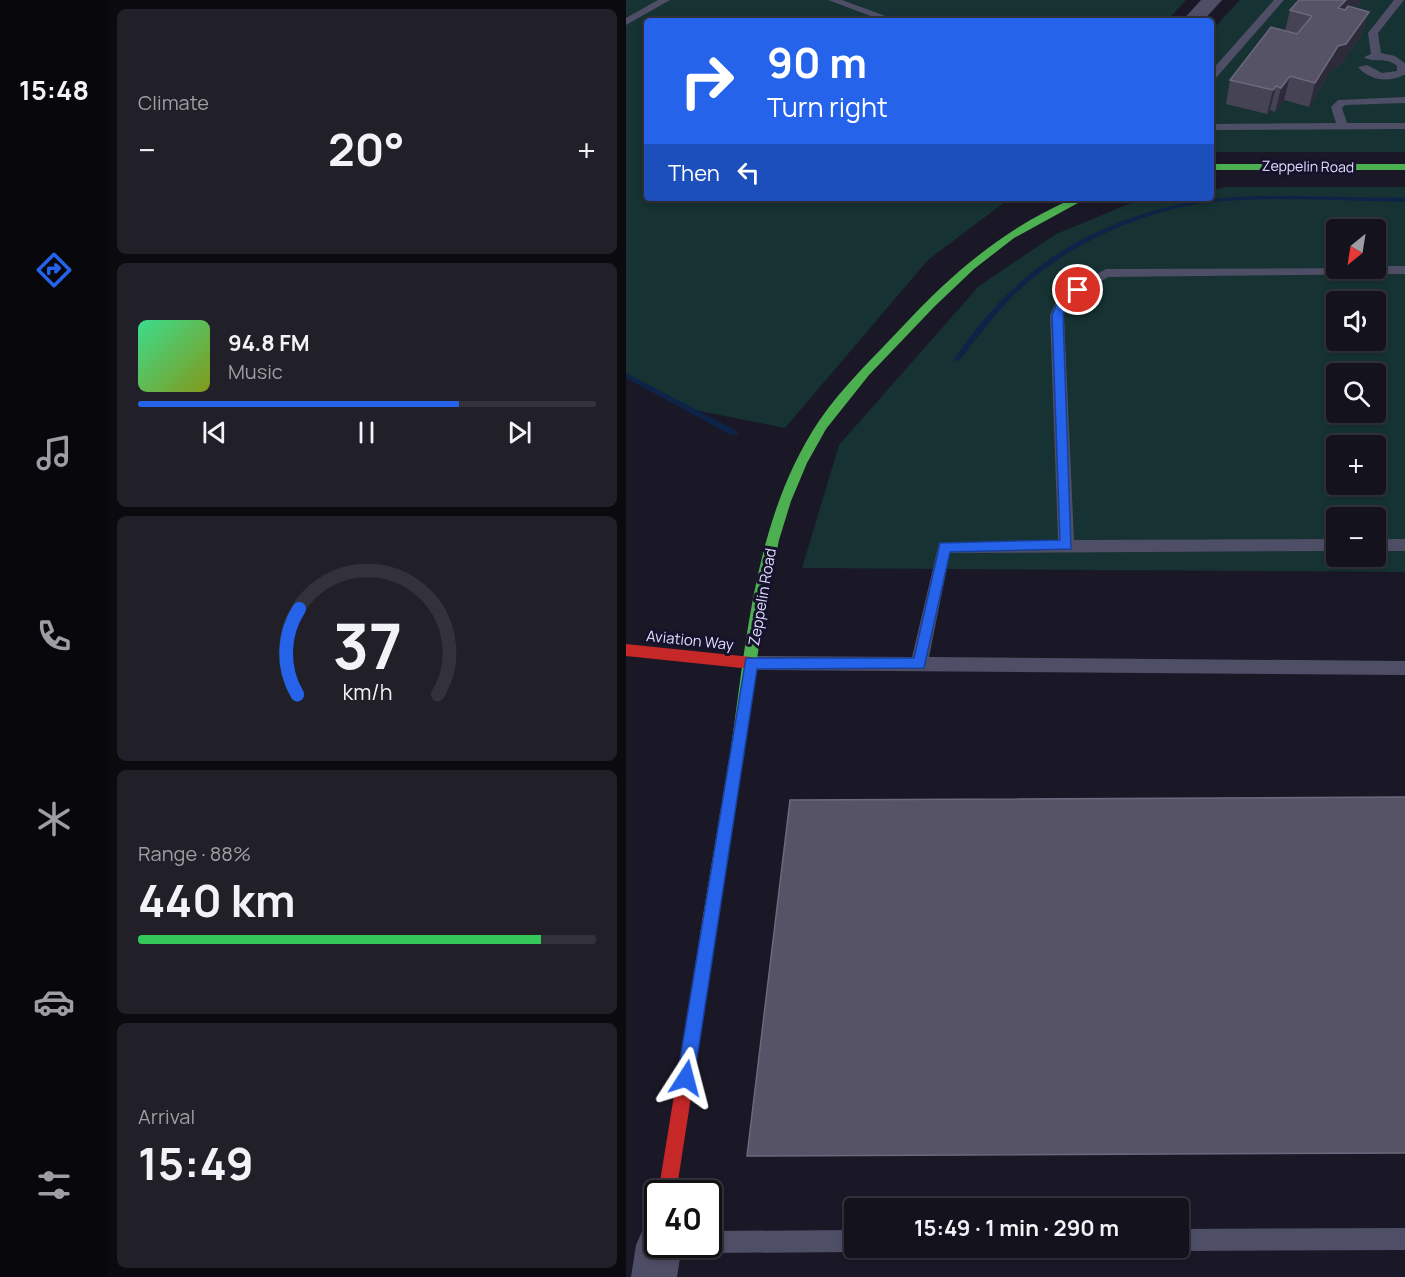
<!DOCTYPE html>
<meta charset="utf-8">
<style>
:root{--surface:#14121c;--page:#212029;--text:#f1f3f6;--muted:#9d9ea3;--line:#33323b;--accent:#2563eb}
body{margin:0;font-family:Manrope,sans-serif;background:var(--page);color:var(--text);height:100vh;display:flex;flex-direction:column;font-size:22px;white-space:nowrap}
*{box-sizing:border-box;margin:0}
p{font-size:20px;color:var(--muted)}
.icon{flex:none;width:33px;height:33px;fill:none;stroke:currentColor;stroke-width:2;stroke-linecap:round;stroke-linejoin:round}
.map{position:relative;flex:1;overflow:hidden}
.sheet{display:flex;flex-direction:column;gap:9px;padding:9px;background:#0b0a0f;width:518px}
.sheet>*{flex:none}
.banner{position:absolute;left:18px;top:18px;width:570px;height:183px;border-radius:6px;box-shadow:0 3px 9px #0003,0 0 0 2px var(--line);background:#2563eb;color:#fff;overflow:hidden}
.needle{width:39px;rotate:210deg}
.buttons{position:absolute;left:700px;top:219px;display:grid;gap:12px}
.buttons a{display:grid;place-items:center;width:60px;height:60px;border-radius:6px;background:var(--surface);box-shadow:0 3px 9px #0003,0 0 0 2px var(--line);font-size:30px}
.speed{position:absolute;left:18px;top:1180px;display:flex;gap:12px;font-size:30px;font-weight:700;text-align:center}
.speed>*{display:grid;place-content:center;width:78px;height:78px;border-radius:50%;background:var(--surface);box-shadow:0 3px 9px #0003,0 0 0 2px var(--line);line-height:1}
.speed .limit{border:3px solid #111;border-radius:9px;background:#fff;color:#111}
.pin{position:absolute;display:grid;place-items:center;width:51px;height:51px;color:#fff;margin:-26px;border:3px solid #fff;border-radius:50%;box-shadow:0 2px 6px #0007}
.me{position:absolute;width:66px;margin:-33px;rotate:9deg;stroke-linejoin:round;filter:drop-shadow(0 0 4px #0008)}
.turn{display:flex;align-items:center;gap:21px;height:126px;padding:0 24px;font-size:27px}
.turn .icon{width:78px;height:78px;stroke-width:2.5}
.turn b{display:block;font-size:42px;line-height:51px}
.then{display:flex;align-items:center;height:57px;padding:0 24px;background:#0003;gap:12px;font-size:22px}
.big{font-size:45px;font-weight:700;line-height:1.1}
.sheet .tile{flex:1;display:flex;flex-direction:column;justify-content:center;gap:9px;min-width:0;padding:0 21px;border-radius:9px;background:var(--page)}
.sheet .dial{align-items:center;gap:0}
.dial svg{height:156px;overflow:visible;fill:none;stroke:var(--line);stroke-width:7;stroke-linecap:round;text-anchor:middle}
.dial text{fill:var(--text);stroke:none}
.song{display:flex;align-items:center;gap:18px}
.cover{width:72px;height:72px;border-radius:9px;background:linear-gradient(135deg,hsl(150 70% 55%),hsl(70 70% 35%))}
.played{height:6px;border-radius:3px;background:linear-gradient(90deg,var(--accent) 70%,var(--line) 70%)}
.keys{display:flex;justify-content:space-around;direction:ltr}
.heat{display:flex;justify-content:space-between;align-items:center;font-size:33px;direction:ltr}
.charge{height:9px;border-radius:4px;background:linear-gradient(90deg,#34c759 88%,var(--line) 0)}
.trip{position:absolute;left:218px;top:1198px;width:345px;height:60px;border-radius:6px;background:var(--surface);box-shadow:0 3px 9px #0003,0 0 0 2px var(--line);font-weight:700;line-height:60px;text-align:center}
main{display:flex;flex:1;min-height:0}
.tabs{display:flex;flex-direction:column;width:108px;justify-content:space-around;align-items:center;background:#08070b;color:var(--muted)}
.tabs .icon{width:42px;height:42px}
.tabs .active{color:var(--accent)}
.tabs b{font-size:27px;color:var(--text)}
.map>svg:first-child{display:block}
.green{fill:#163232;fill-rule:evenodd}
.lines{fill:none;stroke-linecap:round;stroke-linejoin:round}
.stream{fill:#0e2348;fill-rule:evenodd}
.lane{fill:#4f4e67;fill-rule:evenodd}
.street{fill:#4f4e67;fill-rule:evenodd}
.fast{fill:#4caf50;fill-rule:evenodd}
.slow{fill:#ffc107;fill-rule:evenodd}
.jam{fill:#c62828;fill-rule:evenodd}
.wall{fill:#464354}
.shaded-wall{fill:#2d2b3a}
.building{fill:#565366;stroke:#6c697e;stroke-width:1.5}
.route{fill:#2563eb;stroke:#184099;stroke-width:1.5}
.labels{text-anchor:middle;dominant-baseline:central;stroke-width:6;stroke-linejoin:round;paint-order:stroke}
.far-street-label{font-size:14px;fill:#e1defe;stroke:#16122c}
.street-label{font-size:15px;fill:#e1defe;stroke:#16122c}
</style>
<main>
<nav class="tabs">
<b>15:48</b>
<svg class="icon active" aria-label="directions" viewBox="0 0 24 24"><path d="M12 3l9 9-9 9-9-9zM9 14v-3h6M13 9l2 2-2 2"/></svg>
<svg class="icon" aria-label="music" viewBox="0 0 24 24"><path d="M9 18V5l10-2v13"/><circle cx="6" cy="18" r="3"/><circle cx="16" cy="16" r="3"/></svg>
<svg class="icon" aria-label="phone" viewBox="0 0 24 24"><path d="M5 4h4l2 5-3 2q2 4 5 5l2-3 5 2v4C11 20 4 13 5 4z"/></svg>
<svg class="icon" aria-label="climate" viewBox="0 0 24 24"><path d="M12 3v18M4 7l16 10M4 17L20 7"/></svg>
<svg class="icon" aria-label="car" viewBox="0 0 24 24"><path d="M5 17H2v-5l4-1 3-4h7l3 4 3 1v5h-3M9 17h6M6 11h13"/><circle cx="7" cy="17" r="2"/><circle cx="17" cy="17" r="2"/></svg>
<svg class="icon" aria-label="filters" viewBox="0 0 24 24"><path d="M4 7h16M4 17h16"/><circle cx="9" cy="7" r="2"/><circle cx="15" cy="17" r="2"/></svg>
</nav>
<section class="sheet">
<div class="tile"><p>Climate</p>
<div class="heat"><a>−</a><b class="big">20°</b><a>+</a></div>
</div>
<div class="tile">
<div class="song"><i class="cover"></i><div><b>94.8 FM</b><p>Music</p></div></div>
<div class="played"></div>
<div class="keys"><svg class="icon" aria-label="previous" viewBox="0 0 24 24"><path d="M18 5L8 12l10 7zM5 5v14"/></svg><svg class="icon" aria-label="pause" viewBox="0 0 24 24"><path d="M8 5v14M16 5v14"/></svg><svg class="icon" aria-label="next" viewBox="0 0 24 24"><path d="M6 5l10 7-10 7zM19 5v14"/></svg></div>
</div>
<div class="tile dial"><svg viewBox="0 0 100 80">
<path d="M14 69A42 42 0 1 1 86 69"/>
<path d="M14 69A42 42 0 0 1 15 25" stroke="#2563eb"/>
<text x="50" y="56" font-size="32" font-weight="700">37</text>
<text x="50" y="72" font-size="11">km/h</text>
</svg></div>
<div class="tile"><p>Range · 88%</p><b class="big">440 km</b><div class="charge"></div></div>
<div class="tile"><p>Arrival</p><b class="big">15:49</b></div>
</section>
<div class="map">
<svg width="780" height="1277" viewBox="0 0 780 1277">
<rect width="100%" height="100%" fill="#1a1826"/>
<!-- green -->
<path class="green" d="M0 0H560L541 21H21V198H389L379 202 302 260 159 428 63 409 0 373Z
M614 0H779V152H585V31Z
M601 187H779V572L176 568 213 445 353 286 430 234 505 203 536 198H585V190ZM711 230H750V268H711ZM711 302H750V340H711ZM711 374H750V412H711ZM711 446H750V484H711ZM711 518H750V556H711Z"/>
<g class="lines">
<!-- stream -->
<path class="stream" d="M662 196 780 198V202C735 201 691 199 647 199 620 200 592 200 566 205 503 217 439 247 392 291 370 312 352 337 333 361H331L328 359C345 335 365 309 387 289 434 243 502 213 566 202 598 196 630 196 662 196Z
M0 373 111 431 112 433 111 435H105L0 378Z"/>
<!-- lane -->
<path class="lane" d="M32 0H44L0 25V18Z
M202 0H216L273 21H258Z
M648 0H658L589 79 585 80V71Z
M768 0H778L752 33 755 53 769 56 780 64V74C763 83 744 81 732 67L741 65 756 73 771 71V66C760 56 748 64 738 57L745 54 742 33Z
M780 97V103L719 105 716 108 721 123H780V129L585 130V124L710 123 705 107 712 100Z
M750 266H780V274L482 277 443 301 438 315 448 540 711 539V551L324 553 303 657 780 661V675L125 670 119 668 117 663 119 658 125 656 286 657 313 543 432 540 424 315 433 295 480 269 750 268Z
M750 539H780V551H750Z
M780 1228V1250L552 1251 544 1248H552V1229Z
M228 1230V1248H237L228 1252 82 1253 74 1250 72 1245H82V1231Z"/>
<!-- street -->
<path class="street" d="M575 0H596L577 21H556Z
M32 1223V1245H56L51 1277H5L10 1245 17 1229Z"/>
<!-- fast -->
<path class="fast" d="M585 164H780V170H585Z
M448 198H461L388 238 348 269 309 306 243 375 200 429 181 463 165 501 153 540 136 623 119 748 117 753 112 755 107 753 105 748C121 637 129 517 193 421 217 386 249 356 278 325 327 272 381 227 448 198Z"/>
<!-- slow -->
<path class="slow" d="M112 741 117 743 119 748 90 935 88 941 82 943 76 941 74 935 105 748 107 743Z"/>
<!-- jam -->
<path class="jam" d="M0 644 125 657 130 659 132 663 130 667 125 669 0 656Z
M82 927 88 929 90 935 50 1194H32L74 935 76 929Z"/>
</g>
<!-- wall -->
<path class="wall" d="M673 0H735L733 5 730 8 743 12 735 35 713 67 705 70 683 107 658 100 649 112 644 110 641 114 600 104 604 80 659 31 664 10Z"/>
<!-- shaded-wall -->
<path class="shaded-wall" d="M720 0H735L733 5 705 32 712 8Z
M743 12 735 35 713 67 705 70 683 107 689 83 712 46Z
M664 76 658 100 649 112 655 88Z
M650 86 644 110 641 114 647 90Z"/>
<!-- building -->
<path class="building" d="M673 0H720L712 8 719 10 722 6 743 12 720 44 712 46 689 83 664 76 655 88 650 86 647 90 604 80 645 27 671 34 686 16 664 10Z
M780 797V1153L121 1156 164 800Z"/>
<!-- route -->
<path class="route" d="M452 286 457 290 442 300 437 315 445 549 324 552 298 668 131 669 68 1078 66 1085 60 1087 53 1085 51 1078 120 658H288L314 543 434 540 426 315 434 296Z"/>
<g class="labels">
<!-- far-street labels -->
<g class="far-street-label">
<text transform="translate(682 166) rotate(1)">Zeppelin Road</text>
</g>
<!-- street labels -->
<g class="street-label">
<text transform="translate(136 597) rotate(-80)">Zeppelin Road</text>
<text transform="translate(64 640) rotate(6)">Aviation Way</text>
</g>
</g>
</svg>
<div class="buttons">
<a><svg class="needle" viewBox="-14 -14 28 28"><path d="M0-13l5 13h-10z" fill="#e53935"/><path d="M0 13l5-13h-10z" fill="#9d9ea3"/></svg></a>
<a><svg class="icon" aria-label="sound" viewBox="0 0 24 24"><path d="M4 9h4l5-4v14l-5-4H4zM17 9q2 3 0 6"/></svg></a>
<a><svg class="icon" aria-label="search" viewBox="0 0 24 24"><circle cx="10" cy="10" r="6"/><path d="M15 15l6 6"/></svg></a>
<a>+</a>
<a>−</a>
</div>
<div class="speed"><div class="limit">40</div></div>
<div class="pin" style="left:452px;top:290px;background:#d93025"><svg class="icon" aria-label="arrive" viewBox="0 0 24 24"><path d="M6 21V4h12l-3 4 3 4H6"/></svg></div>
<svg class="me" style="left:60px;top:1078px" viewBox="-20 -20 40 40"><path d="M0-17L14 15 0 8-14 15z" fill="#2563eb" stroke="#fff" stroke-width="4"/></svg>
<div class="trip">15:49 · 1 min · 290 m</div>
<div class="banner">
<div class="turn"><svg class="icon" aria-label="right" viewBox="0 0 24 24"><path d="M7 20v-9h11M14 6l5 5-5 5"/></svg><div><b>90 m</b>Turn right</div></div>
<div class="then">Then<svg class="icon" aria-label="left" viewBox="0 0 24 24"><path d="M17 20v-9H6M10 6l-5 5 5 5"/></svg></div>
</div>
</div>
</main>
